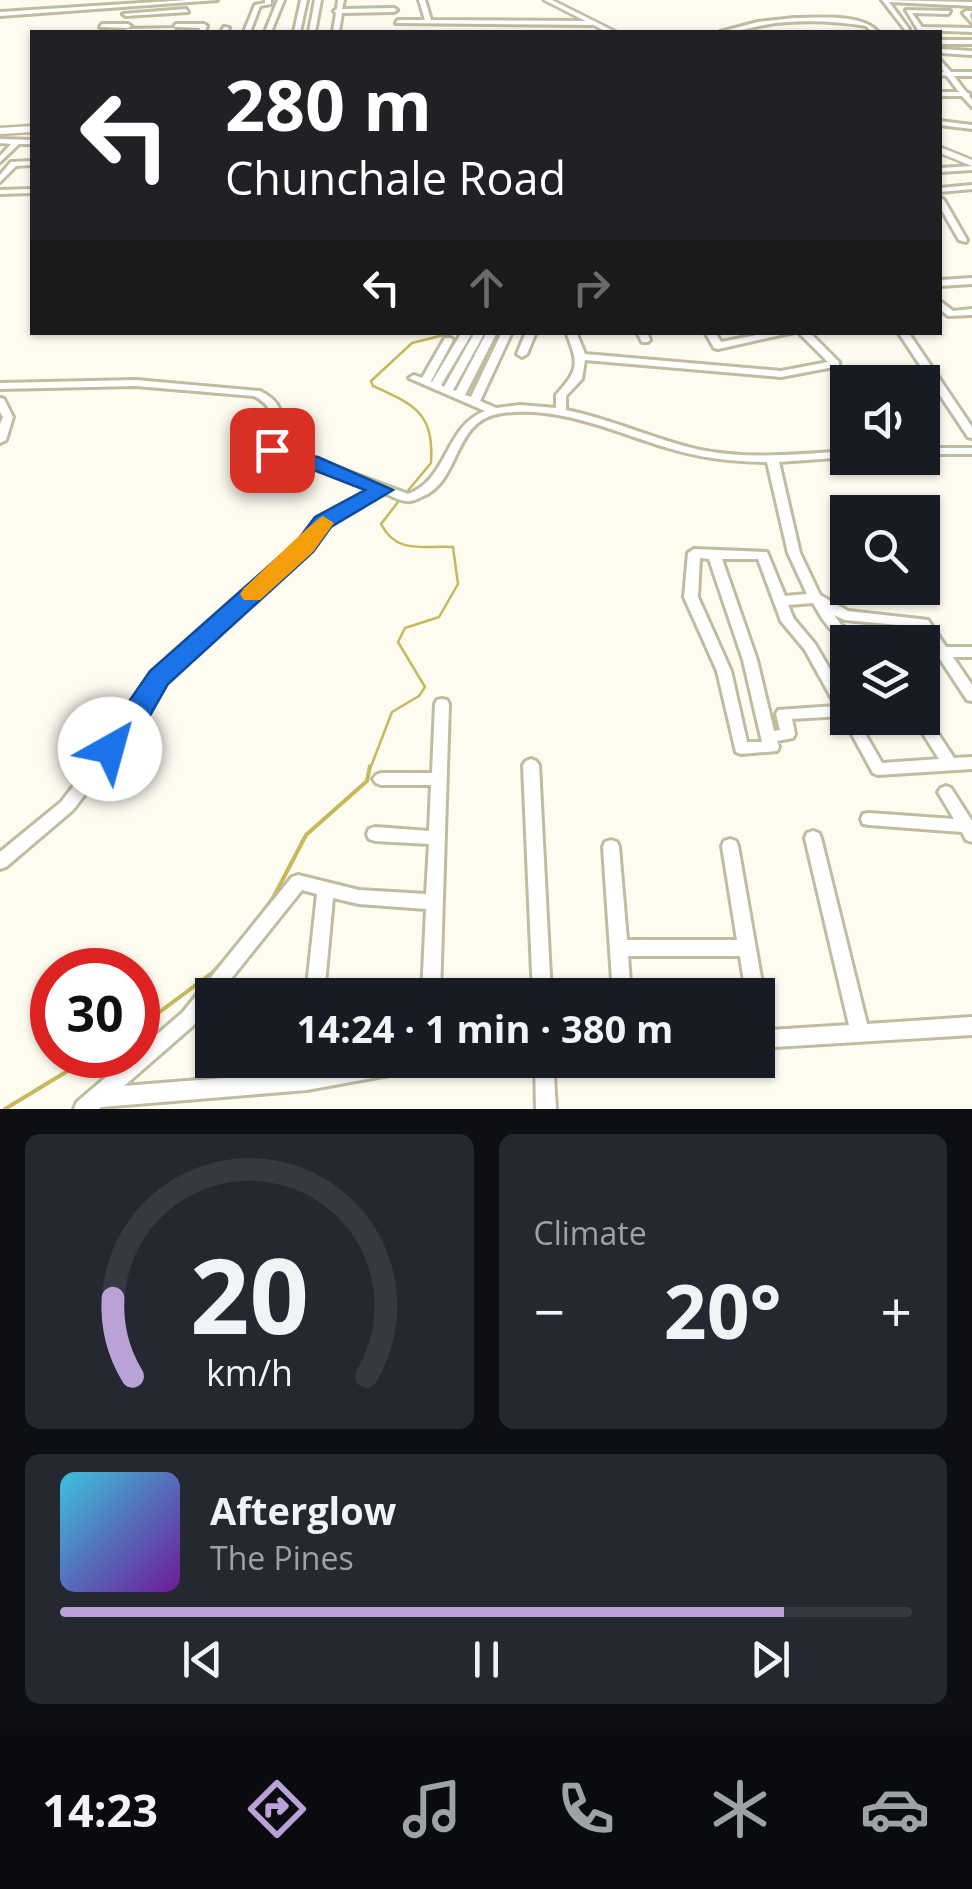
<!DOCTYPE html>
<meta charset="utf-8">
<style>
:root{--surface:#171b24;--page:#242831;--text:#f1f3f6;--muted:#9ea1a6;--line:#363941;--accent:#baa2d9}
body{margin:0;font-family:"Open Sans",sans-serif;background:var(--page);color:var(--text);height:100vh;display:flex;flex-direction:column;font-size:38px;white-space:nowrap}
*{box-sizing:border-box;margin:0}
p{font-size:32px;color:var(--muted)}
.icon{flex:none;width:55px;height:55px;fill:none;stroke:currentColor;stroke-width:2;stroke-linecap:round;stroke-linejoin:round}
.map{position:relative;height:1109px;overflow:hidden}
.drawer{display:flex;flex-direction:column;gap:25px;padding:25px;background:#0d0f14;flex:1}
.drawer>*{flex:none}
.hud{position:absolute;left:30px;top:30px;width:912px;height:305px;border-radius:0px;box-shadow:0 2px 8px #0004;background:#202124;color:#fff;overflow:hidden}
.tools{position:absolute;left:830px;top:365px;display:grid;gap:20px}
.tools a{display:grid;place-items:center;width:110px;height:110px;border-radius:0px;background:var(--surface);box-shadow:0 2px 8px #0004;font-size:50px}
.speed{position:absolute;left:30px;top:948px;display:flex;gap:20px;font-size:50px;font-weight:700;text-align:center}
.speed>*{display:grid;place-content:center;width:130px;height:130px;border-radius:50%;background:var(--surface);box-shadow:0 2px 8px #0004;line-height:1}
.speed .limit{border:15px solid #d22;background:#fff;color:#111}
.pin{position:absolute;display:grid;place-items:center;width:85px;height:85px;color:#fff;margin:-42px;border-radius:20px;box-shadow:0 5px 15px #0006}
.me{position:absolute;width:110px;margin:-55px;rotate:38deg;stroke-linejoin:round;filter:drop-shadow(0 0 8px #0008)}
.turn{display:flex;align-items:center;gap:35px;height:210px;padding:0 30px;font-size:45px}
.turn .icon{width:130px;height:130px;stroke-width:2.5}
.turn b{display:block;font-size:70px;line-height:85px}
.lanes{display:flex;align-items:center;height:95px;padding:0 30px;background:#0003;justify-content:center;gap:50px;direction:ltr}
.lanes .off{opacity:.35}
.big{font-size:75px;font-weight:700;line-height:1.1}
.drawer .widget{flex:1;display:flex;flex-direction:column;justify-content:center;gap:15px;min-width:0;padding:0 35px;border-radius:15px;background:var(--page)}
.drawer .dial{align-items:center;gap:0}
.dial svg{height:260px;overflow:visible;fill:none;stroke:var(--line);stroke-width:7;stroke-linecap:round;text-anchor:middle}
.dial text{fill:var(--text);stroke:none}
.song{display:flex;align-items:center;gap:30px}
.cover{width:120px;height:120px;border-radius:15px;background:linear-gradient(135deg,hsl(190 70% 55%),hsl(280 70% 35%))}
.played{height:10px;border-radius:5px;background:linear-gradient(90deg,var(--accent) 85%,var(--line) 85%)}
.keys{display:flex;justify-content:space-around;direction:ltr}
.heat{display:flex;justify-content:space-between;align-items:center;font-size:55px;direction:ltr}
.drawer .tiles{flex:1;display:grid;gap:25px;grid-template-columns:1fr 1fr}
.widget:last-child{grid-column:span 2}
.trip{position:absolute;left:195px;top:978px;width:580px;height:100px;border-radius:0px;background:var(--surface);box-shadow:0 2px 8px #0004;font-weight:700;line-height:100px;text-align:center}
.dock{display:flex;height:160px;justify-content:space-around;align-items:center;background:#090b0e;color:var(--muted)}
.dock .icon{width:70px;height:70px}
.dock .current{color:var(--accent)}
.dock b{font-size:45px;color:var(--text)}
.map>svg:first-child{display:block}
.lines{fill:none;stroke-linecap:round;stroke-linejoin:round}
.stream-far1{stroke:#c8b85d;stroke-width:2.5}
.stream{stroke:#c8b85d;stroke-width:4}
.minor-casing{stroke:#c0bca0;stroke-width:6}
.major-casing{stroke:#c0bca0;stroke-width:5}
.minor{fill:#fff;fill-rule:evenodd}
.major{fill:#fff;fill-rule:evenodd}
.route{fill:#1a73e8;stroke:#114b97;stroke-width:2.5}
.slow{fill:#f59e0b}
</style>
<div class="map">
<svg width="972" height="1109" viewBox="0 0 972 1109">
<rect width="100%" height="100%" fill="#fefcf1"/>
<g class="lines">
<!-- stream-far1 -->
<path class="stream-far1" d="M406 493 431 463C434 413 415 405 373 386L371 381 412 343 455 332
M370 769 392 712 419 696 425 687 398 642 405 628 439 617 458 584 453 547C423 545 397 555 381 524L398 502"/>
<!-- stream -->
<path class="stream" d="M247 933 273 898 306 835 367 781 370 766
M138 1028 212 973 236 947
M5 1109 94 1055"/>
<defs>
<path id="minor" d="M188 0H217L0 16V12Z
M265 0H271V4L260 6 250 32H244L255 5 265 3Z
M278 0H284L271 32H265Z
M301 0H307L300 32H294Z
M315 0H321L315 32H309Z
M338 0H344L342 9 394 8 397 10 394 12 342 13 339 32H333L336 13 334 11 337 9Z
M419 0H425L431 20 591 21 594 23 591 25 396 23 398 20H425Z
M882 0 972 2V6L889 2 909 29 906 31Z
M186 9 188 12 126 16 123 14Z
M906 10 950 11 948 14 912 13 922 27 972 28V32L918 30Z
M966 11H972L970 15 972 23 963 13Z
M794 18C818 18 862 13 878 32H872L866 26C836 21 806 20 776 23 758 25 738 33 720 32L758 22Z
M102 24H128L131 26 128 28 100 27Z
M176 24H204L207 26 205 32H199L200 28 174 27Z
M224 27 229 28 227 32H221Z
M174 28 176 31H124L127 29Z
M940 40H972V44H940Z
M940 49 972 51V55L940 53Z
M940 60 951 72H972V76H954L966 92 970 94 969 96 972 100V107L962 96H940V92H959L947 76 940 75V73L944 72 940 66Z
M940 121 972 125V129L940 125Z
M0 139 32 140V144H19L0 162V156L11 144 0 143Z
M32 161V165L16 166 0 182V175L11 162Z
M972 166V170L940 172V168Z
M972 185V189L940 192V188Z
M32 189V193L0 194V190Z
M940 198 944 200 967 240 966 242 959 240 940 207Z
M972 278V284L940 286V280Z
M940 301 953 311 972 309V315L948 316 940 309Z
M462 332 472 333 441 385 444 387 475 332H485L453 390 456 391 487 332H497L465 395 471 397 502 332H512L480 401 496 408 520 405 556 408V395C579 369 579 365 566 332H576L585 354 781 371 828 362 798 332H809L839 362V366L781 377 585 360 582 379 566 396V410C612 419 655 440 700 450 749 460 799 454 848 451V457L779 462 800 553 820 595 848 611 928 620 946 647H972V657H953L972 685V701L967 700 919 627 845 620 834 615 842 626 866 639 868 642C836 644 827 627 813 603L788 605 794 619 815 644 848 700V718H856L882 763 939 759 913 718H922V713L925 714 954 758 972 757V769L878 775 873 773 842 716 792 719 795 734 793 738 777 741 779 747 777 751 741 754 736 752 717 671 684 597 688 553 694 549 767 552 785 596 807 594 788 553 767 462C733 462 701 458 668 448 614 432 562 406 503 413 451 419 462 482 421 497 418 499 410 502 407 501 400 501 391 496 385 493L327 525 309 549 164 681 139 723 73 810 6 867 0 869V852L61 802 129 715 154 673 301 543 319 519 375 489 314 466 271 459C260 431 286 412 254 396L136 386 0 389V383L136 380 260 391C295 409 274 425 280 454L320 461 408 494C448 480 445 426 485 411L409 378 414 375 422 378 445 338H451L453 340 431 381 432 382ZM700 558 709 559 743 660 762 742H747L731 671 698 597ZM722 559H758L781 621 805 650 836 706 778 710 776 714 780 730 774 731 757 660Z
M526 332H536L527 354 522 357 517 354Z
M637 332H647L650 340 648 342H642Z
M705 332H715L721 342 772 332H794L718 349 714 348Z
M898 332H908L972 427V438L968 437Z
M0 398 4 399 13 417 6 440 0 443V424L3 417 0 412Z
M922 448H972V454H922Z
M442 699 447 700 449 704 440 995H422L426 909 359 904 333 898 324 995H306L317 894 302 890 218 995H212V1002L195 1024 124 1086 298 1072 300 1060H318L317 1070 377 1060H440L438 1066 307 1090 101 1107 99 1109H74L77 1102 132 1055H138V1051L183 1012 292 877 298 875 359 890 426 894 429 844 375 841 369 839 367 834 369 829 375 827 429 831 431 785H381L376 783 373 779 376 775 381 773H432L435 704 437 700Z
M531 759 536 761 539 765 551 995H533L523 765 526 761Z
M946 786 951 788 972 821V842L966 840 962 832 869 825 863 824 861 819 863 814 869 813 954 819 938 792 941 788Z
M813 831 819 833 821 838 867 1024 972 1017V1035L758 1048V1003L764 1005 770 1030 849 1025 805 838 807 833Z
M730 839 736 841 738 846 764 995 761 1001 758 1002V995H746L740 956H628L631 995H613L603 847 605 842 611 840 617 842 619 847 627 940H737L722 846 724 841Z
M535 1060H553L556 1109H536Z"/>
<path id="major" d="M544 0H552L616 32H607Z
M32 126V132L0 134V128Z
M940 147 972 160V166L940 153Z"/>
</defs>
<!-- minor casing -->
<use href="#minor" class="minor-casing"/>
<!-- major casing -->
<use href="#major" class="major-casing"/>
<!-- minor -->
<use href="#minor" class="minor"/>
<!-- major -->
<use href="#major" class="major"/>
</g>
<!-- route -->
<path class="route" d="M272 444 283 452 318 457 393 490 331 527 313 552 168 684 144 726 120 757 110 760 100 757 96 749 150 671 297 541 315 517 365 490 306 467 268 462 262 450Z"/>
<!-- slow -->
<path class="slow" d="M323 516 334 523 313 552 260 600H244L240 594 244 588C256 578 316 518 323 516Z"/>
</svg>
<div class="tools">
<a><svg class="icon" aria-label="sound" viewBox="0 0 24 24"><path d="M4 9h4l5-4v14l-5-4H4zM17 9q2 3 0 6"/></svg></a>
<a><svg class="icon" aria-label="search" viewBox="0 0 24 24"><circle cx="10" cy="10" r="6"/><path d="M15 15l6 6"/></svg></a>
<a><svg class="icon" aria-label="layers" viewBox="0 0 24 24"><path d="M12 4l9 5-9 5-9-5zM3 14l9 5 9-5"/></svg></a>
</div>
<div class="speed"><div class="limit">30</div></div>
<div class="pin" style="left:272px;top:450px;background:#d93025"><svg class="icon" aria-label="arrive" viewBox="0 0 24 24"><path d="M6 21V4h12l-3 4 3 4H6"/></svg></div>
<svg class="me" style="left:110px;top:749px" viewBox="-20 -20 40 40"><circle r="19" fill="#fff"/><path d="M0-13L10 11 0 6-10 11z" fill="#1a73e8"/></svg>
<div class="trip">14:24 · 1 min · 380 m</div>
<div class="hud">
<div class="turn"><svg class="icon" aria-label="left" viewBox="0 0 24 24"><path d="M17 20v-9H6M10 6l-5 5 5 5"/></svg><div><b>280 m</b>Chunchale Road</div></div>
<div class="lanes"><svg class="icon" aria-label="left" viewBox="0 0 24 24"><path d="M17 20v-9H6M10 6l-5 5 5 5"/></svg><svg class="icon off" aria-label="ahead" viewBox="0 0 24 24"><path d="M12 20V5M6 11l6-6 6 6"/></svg><svg class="icon off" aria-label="right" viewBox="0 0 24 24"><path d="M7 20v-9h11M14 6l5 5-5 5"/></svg></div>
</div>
</div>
<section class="drawer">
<div class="tiles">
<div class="widget dial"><svg viewBox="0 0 100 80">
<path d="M14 69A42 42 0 1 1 86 69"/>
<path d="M14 69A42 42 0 0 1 8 45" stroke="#baa2d9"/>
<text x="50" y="56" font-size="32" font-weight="700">20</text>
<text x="50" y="72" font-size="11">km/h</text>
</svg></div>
<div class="widget"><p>Climate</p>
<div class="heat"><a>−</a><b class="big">20°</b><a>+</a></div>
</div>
<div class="widget">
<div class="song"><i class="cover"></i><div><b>Afterglow</b><p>The Pines</p></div></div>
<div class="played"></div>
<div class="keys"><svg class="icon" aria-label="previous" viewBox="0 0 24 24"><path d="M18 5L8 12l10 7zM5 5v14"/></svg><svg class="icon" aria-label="pause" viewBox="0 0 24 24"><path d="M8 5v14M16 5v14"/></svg><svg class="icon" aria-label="next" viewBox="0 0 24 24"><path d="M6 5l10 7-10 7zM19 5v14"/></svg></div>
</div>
</div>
</section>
<nav class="dock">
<b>14:23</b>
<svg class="icon current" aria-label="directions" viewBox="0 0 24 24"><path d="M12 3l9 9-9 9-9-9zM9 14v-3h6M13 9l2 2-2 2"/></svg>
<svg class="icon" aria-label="music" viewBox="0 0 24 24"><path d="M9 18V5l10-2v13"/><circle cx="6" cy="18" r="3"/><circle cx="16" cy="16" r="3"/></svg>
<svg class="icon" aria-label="phone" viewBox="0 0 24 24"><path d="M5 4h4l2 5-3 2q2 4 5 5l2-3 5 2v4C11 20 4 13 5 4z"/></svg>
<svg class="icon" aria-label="climate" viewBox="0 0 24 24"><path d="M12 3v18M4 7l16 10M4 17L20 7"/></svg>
<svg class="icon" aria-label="car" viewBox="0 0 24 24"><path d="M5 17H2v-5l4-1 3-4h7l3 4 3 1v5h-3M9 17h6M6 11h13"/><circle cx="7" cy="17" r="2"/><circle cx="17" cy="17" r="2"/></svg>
</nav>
